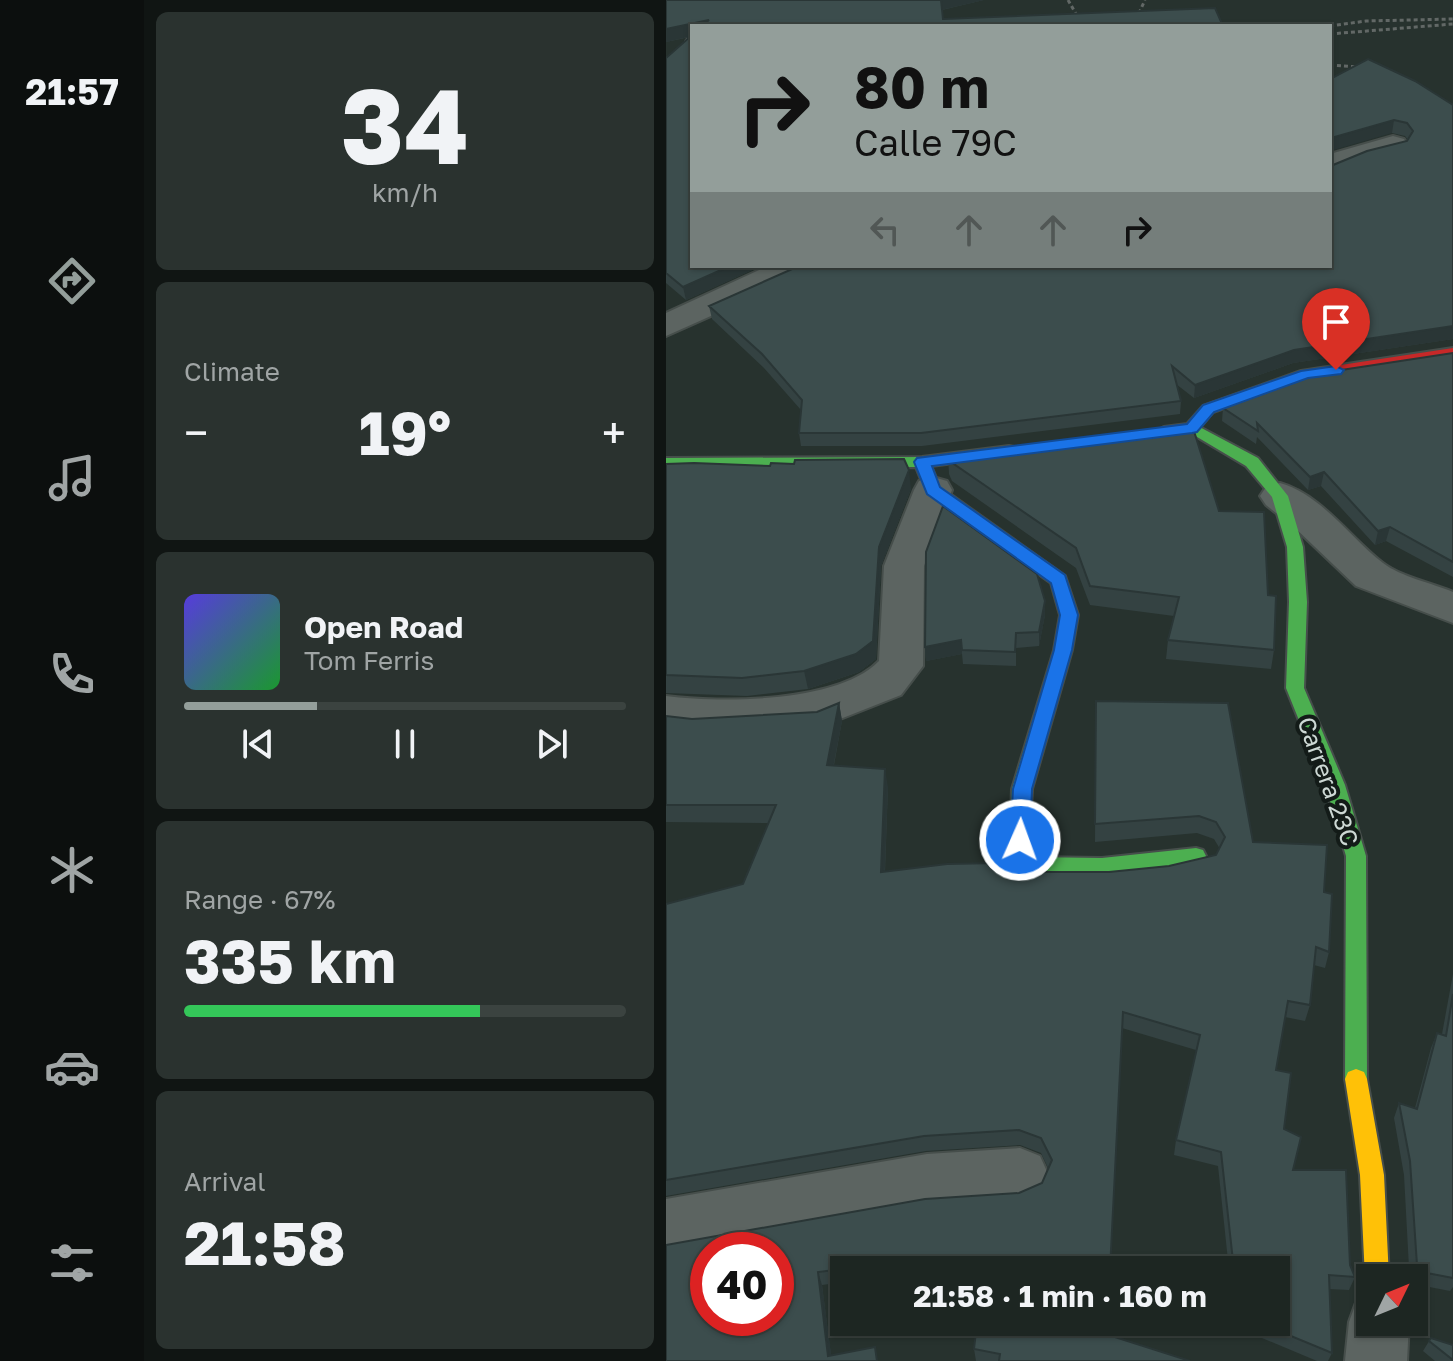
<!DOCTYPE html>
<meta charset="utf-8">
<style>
:root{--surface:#1d2622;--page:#2a322f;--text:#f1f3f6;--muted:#a0a5a5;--line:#3b4340;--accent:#939e9a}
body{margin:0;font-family:"Golos Text",sans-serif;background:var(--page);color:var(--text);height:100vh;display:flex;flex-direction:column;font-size:30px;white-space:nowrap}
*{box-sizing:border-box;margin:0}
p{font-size:26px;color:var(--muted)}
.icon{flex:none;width:44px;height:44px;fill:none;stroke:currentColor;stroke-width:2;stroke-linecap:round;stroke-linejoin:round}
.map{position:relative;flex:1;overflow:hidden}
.drawer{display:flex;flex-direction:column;gap:12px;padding:12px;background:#101513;width:522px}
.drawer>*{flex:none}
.guide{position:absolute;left:24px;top:24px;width:642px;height:244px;border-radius:0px;box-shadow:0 2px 6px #0004,0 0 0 2px var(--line);background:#939e9a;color:#111;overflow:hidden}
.needle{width:52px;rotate:47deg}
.tools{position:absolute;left:690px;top:1264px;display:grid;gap:16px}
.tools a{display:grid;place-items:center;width:72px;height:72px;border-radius:0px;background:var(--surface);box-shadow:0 2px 6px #0004,0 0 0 2px var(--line);font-size:40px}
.speed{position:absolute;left:24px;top:1232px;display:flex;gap:16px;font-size:40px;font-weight:700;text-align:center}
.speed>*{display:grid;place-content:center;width:104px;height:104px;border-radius:50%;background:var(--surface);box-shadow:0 2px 6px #0004,0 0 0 2px var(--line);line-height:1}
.speed .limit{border:12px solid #d22;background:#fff;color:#111}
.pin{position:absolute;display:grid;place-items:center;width:68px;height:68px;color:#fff;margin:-82px -34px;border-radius:50% 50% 50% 0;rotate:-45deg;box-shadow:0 0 8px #0007}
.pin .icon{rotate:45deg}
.me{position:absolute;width:88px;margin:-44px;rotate:2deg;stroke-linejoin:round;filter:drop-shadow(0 0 6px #0008)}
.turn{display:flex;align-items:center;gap:28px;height:168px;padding:0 32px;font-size:36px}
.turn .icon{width:104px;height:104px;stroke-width:2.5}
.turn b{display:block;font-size:56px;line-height:68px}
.lanes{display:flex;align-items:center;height:76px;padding:0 32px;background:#0003;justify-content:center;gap:40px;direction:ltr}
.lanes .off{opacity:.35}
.big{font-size:60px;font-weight:700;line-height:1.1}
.drawer .card{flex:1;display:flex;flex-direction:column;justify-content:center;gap:12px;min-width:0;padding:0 28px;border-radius:12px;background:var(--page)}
.drawer .dial{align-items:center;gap:0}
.dial b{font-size:104px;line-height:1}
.song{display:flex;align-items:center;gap:24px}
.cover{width:96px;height:96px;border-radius:12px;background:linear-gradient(135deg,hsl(250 70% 55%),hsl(130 70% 35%))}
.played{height:8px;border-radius:4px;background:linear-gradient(90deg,var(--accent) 30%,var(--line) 30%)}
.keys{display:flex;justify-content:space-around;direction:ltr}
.heat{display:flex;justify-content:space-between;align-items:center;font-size:44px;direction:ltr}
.charge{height:12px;border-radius:6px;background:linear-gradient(90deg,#34c759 67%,var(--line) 0)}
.trip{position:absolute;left:164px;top:1256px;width:460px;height:80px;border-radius:0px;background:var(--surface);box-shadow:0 2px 6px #0004,0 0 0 2px var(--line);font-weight:700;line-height:80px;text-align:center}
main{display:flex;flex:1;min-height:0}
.menu{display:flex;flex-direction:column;width:144px;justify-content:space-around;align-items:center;background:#0c0f0e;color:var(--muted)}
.menu .icon{width:56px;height:56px}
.menu .selected{color:var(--accent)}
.menu b{font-size:36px;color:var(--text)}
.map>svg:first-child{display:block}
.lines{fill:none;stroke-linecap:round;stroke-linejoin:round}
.street-casing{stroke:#464e4b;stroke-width:4}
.fast-casing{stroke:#464e4b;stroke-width:4}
.slow-casing{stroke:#464e4b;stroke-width:4}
.jam-casing{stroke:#464e4b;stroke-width:4}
.path{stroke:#626866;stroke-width:3;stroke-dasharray:4 3;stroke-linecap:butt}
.street{fill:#5c6461;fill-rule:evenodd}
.fast{fill:#4caf50;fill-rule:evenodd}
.slow{fill:#ffc107;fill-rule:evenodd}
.jam{fill:#c62828;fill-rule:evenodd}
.wall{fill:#344242}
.shaded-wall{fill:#2a3636}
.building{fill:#3c4d4d;stroke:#2a3636;stroke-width:2;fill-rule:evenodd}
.route{fill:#1a73e8;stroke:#114b97;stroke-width:2}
.labels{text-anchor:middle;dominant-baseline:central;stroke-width:8;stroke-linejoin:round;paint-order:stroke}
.street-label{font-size:24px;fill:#cdd8d4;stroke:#131b18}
</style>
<main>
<nav class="menu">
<b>21:57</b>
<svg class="icon selected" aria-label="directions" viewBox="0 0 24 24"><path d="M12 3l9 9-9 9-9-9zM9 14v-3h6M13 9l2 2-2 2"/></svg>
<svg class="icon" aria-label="music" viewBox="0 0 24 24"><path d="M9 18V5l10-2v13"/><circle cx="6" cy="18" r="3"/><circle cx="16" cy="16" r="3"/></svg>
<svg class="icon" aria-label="phone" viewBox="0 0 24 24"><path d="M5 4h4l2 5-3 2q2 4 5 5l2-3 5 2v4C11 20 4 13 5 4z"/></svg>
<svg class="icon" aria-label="climate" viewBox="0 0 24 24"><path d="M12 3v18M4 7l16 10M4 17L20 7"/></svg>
<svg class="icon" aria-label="car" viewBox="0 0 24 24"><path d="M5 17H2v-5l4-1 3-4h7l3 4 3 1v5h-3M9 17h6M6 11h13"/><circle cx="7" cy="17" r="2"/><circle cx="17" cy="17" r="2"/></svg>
<svg class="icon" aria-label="filters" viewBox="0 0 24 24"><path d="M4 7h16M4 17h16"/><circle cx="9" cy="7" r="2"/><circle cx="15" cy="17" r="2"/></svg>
</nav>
<section class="drawer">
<div class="card dial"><b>34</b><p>km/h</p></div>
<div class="card"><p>Climate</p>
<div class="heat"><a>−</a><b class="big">19°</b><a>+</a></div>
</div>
<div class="card">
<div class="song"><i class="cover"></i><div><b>Open Road</b><p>Tom Ferris</p></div></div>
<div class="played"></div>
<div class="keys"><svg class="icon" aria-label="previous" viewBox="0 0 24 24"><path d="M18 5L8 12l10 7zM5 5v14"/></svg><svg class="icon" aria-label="pause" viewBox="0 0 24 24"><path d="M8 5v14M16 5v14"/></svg><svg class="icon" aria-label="next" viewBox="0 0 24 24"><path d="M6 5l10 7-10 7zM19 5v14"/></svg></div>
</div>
<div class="card"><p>Range · 67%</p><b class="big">335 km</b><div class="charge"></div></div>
<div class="card"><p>Arrival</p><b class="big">21:58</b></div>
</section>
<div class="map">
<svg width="787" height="1361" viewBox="0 0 787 1361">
<rect width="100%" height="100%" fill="#27322e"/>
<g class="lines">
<defs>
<path id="street" d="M727 136 738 139 742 145 738 151 698 161 664 175V154Z
M102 266H146L141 273 0 336V313Z
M267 477 281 481 286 490 258 566 257 666 235 695 154 727 31 734 0 730V696C55 703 173 703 213 661L218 566 248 490 253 481Z
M614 483C656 495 684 538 717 563 735 577 766 583 787 592V623L690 586 628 527 600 505 594 496 600 487Z
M354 1148 374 1156 383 1176 374 1196 354 1204 261 1210 0 1257V1199L261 1154Z
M704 1295V1322H743L741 1361H679L683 1322 691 1300Z"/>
<path id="fast" d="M526 423 592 458 622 496 637 547 641 602 638 688 679 785 700 856 701 1079 698 1086 690 1089 682 1086 679 1079 680 856 659 785 620 688 623 602 621 547 606 497 580 466 521 431 518 428Z
M343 446 348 447 351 451 348 455 265 466 274 487 399 576 412 615 406 650 366 789 363 857 436 858 530 848 537 850 540 856 537 862 436 874 346 871 343 865 346 789 388 650 394 615 385 583 261 494 250 467 0 468V458L256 457Z"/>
<path id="slow" d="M690 1069 698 1072 701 1079 718 1175 723 1278H704V1287L699 1278 694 1175 679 1079 682 1072Z"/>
<path id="jam" d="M787 348V356L643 378 547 412 531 431 498 437 490 432 498 427 521 424 537 406 635 371Z"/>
</defs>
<!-- street casing -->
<use href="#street" class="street-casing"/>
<!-- fast casing -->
<use href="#fast" class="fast-casing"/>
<!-- slow casing -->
<use href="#slow" class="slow-casing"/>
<!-- jam casing -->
<use href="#jam" class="jam-casing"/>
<!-- path -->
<path class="path" d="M402 0 417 26
M467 26 479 0
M664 26 700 21 787 19
M664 34 787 24
M15 47 26 33
M664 65 691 67"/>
<!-- street -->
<use href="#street" class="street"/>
<!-- fast -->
<use href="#fast" class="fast"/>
<!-- slow -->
<use href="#slow" class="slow"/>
<!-- jam -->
<use href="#jam" class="jam"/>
</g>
<!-- wall -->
<path class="wall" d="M0 0H318L276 10 26 266H95L20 300 0 283V58L24 37 0 42Z
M664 79 787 105V339L627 363 528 398 510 384 515 401 514 414 256 446H135L133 433 135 410 98 368 46 319 43 306 667 165 741 141 742 140 739 136 726 133Z
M787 353V577L720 541 709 545 655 486 642 490 591 437 590 444 556 421 557 408Z
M282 455 553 511 602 595 608 650 605 669 500 659 502 640 508 616 424 605 410 568 286 481 283 474Z
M0 464 245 489 215 566 210 659 193 672 142 689 81 696 0 693Z
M379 615 373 646 350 648V666L297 664 296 654 260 661 259 647Z
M430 701 587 842 658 892 663 952 659 968 648 965 644 1005 639 1021 619 1017 610 1070 618 1129 627 1170 684 1265 689 1277 683 1290 663 1289 666 1353 662 1361H651L558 1322H610V1270H563L552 1166 508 1155 510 1140 530 1050 456 1028 444 1270H178V1282L156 1285 165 1355 213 1359 0 1361V1245L353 1193 376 1183 382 1168 375 1153 354 1145 260 1151 0 1196V904L77 884 102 823 0 822V716L26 719 151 712 173 703 176 721 168 765 222 787 219 872H443L503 866 550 855 554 849 548 839 531 833 429 842Z
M787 974V1287L784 1291 748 1284V1278H736L740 1269 743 1268 738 1175 728 1118 733 1103 749 1108 765 1048 771 1033 776 1034Z
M250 1322H452L450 1338 524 1361H310L308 1349 310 1331 253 1337Z
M765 1338 787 1345V1361H769L757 1351Z"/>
<!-- shaded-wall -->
<path class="shaded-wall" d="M275 0H318L275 10Z
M43 20 45 26H26V36L0 42V29Z
M728 120 726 133 664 151 665 138Z
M64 266H95L20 300 17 287Z
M787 326V339L627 363 528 398 529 385 628 350Z
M243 470 245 489 215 566 210 659 193 672 142 689 138 671 213 547Z
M658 472 655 486 642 490 644 477Z
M724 527 720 541 709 545 712 531Z
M379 601V615L373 646V632Z
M295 640 296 654 260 661 259 647Z
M173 703 176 721 164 783 161 765Z
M219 769 222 787 218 890 215 872Z
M152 1272 156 1285 166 1361 162 1356Z"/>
<!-- building -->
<path class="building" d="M0 0H275L277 19 549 8 557 26H36L43 20 0 29Z
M26 35V266H64L17 287 0 273V58Z
M702 59 749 81 787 105V326L628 350 529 385 506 366 515 401 255 433H133L136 400 96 354 43 306 133 266H664V163L667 165 701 151 741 141 747 131 741 123 728 120 665 138 664 151V79Z
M787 353V562L724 527 712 531 658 472 644 477 591 423 592 431 557 408 649 374Z
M521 425 527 428 553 511 598 512 602 595 610 596 608 650 502 640 513 597 424 586 410 548 285 462 282 455Z
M238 459 243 470 213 547 207 641 190 654 138 671 76 678 0 675V464L28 463 104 466 105 463 128 464 129 460Z
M277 506 371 574 379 601 373 632 350 633 349 652 296 650 295 640 259 647 260 552Z
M430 701 562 703 587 842 661 845 658 892 666 894 663 952 650 947 644 1005 622 1001 610 1070 625 1073 618 1129 635 1137 627 1170H680L684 1265 689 1277 663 1275 666 1353 591 1322H610V1270H568L555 1152 510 1140 534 1035 457 1012 444 1270H248V1260L152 1272 162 1356 209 1347 211 1361H0V1245L259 1199 353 1193 376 1183 386 1160 375 1138 353 1130 258 1136 0 1180V904L77 884 110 805H0V716L26 719 151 712 173 703 161 765 219 769 215 872 281 864 332 863 381 872H443L503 866 550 855 559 837 550 822 533 816 429 824ZM42 1250H110V1318H42Z
M787 994V1278L740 1269 751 1265 744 1161 733 1103 751 1109 771 1033 780 1036Z
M250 1322H272L250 1324Z
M311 1322H452L449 1337 524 1361H333L334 1354 308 1349Z
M765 1338 787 1345V1360L763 1341Z"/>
<!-- route -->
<path class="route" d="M670 366 678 370 675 374 642 378 548 412 531 432 526 433 266 466 274 487 399 575 412 615 406 650 366 789 364 840 361 846 354 848 347 846 344 840 347 789 388 650 394 615 385 583 261 494 248 462 251 458 521 424 537 405 635 371Z"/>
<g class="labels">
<!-- street labels -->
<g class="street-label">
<text transform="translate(663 781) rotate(70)">Carrera 23C</text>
</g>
</g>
</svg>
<div class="tools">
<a><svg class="needle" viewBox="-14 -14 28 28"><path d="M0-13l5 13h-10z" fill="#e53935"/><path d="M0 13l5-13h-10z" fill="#a0a5a5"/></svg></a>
</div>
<div class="speed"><div class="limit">40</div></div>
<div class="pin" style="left:670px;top:370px;background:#d93025"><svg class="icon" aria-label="arrive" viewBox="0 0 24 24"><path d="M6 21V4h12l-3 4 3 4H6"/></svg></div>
<svg class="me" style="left:354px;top:840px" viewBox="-20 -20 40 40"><circle r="17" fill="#1a73e8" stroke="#fff" stroke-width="3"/><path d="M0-11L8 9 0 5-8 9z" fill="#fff"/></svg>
<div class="trip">21:58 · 1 min · 160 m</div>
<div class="guide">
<div class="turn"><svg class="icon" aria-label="right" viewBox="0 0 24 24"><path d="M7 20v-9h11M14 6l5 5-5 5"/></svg><div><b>80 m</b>Calle 79C</div></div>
<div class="lanes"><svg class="icon off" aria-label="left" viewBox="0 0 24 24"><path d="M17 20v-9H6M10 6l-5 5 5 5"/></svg><svg class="icon off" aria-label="ahead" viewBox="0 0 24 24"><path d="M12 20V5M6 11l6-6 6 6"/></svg><svg class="icon off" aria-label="ahead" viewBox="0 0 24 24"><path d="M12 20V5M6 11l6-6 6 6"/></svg><svg class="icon" aria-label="right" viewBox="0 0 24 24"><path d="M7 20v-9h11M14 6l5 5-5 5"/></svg></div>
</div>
</div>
</main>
